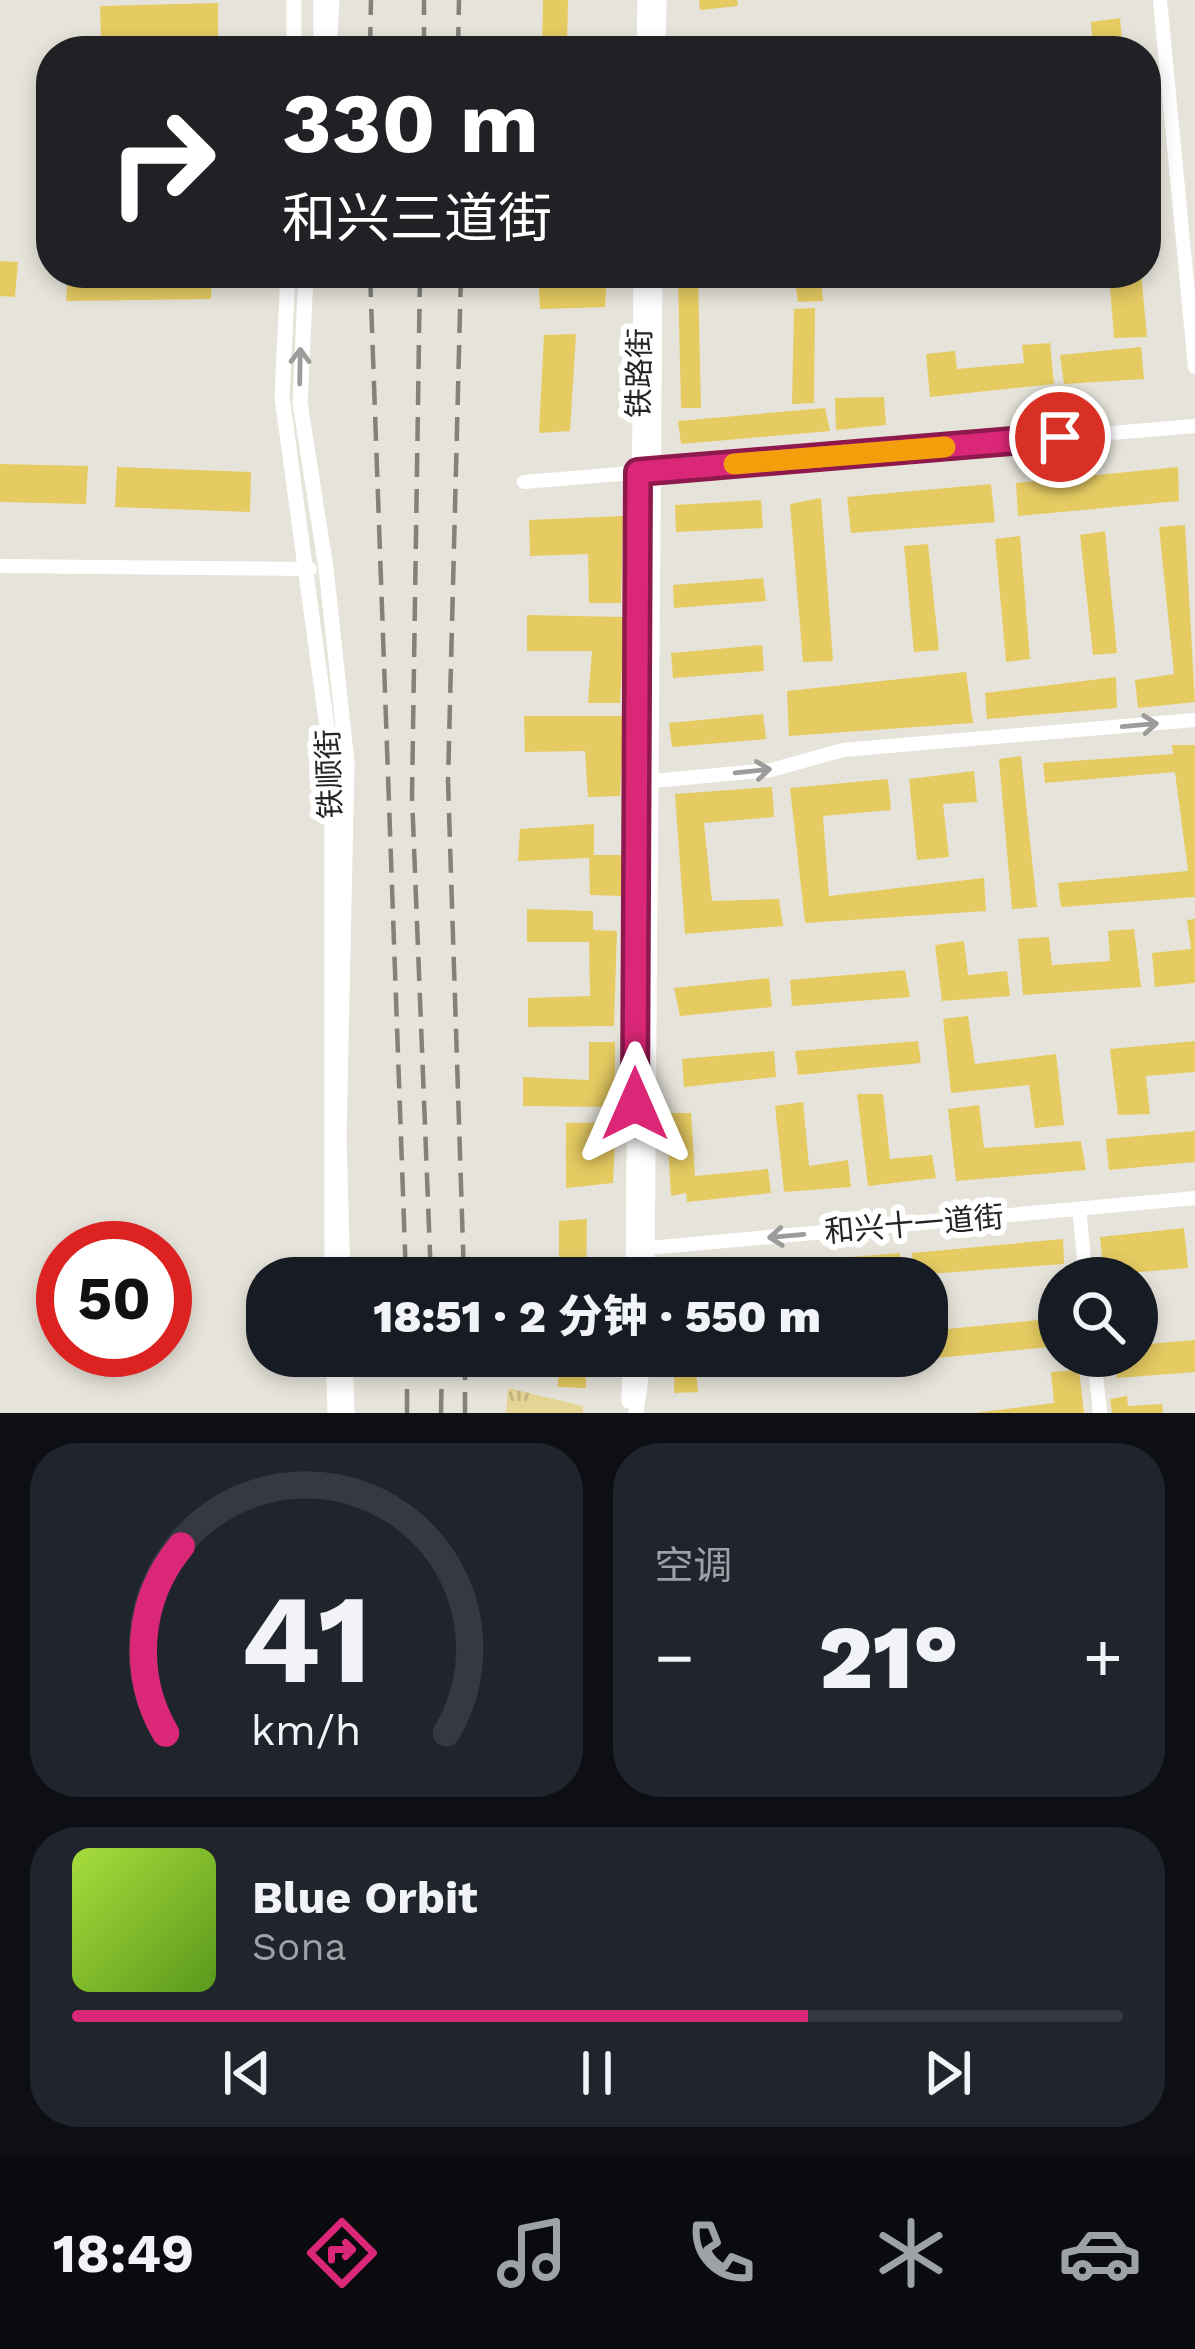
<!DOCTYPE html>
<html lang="zh">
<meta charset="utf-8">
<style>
:root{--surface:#171b24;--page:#20242c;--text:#f1f3f6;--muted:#9ea1a6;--line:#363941;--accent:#db2777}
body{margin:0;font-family:"Work Sans","Noto Sans SC",sans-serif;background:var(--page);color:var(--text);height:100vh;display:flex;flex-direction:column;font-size:45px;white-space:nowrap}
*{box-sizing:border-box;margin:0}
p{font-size:39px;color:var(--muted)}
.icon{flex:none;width:66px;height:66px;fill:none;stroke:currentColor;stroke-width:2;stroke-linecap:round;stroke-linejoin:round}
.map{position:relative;height:1413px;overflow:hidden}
.sheet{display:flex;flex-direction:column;gap:30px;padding:30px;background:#0d0f14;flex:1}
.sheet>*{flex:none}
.top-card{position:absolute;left:36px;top:36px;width:1125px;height:252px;border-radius:48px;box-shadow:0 6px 18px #0003;background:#202124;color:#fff;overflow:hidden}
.fabs{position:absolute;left:1038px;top:1257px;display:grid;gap:24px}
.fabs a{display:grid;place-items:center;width:120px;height:120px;border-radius:50%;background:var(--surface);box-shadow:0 6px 18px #0003;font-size:60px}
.speed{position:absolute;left:36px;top:1221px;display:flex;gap:24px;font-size:60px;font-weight:700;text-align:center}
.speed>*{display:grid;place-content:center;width:156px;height:156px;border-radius:50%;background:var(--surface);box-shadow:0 6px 18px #0003;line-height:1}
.speed .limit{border:18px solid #d22;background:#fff;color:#111}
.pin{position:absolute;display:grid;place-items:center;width:102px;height:102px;color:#fff;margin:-51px;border:6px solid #fff;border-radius:50%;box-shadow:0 3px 12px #0007}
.me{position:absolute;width:132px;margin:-66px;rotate:0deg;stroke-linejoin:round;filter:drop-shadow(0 0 9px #0008)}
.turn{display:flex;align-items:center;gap:42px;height:252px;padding:0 48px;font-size:54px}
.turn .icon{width:156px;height:156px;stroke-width:2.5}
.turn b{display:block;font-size:84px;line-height:102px}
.big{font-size:90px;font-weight:800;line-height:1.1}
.sheet .widget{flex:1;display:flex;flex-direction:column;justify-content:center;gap:18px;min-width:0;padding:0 42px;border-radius:48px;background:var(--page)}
.sheet .dial{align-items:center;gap:0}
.dial svg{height:312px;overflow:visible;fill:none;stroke:var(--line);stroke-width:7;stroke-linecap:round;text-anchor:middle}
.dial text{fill:var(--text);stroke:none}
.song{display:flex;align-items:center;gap:36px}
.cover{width:144px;height:144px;border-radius:18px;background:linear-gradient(135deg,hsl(80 70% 55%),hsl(90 70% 35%))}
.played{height:12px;border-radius:6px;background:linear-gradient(90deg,var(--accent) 70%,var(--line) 70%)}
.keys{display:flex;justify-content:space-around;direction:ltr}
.heat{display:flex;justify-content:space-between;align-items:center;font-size:66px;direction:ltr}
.sheet .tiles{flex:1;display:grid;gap:30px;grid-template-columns:1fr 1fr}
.widget:last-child{grid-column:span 2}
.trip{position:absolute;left:246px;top:1257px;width:702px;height:120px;border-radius:48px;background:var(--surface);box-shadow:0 6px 18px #0003;font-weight:800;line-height:120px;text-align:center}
.tabs{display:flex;height:192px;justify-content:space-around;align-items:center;background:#090b0e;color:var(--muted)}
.tabs .icon{width:84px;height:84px}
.tabs .current{color:var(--accent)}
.tabs b{font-size:54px;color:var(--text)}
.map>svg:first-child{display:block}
.park{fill:url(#park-tufts)}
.building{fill:#e6cb62}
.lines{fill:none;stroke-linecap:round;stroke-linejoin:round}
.tertiary{stroke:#fff;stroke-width:14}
.secondary{stroke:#fff;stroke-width:15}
.rail{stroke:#82817a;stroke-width:4.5;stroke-dasharray:24 12;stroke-linecap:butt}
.oneway{stroke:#9d9c9b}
.route-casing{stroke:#8e194d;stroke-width:30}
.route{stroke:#db2777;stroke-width:21}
.slow{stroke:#f59e0b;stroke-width:21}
.labels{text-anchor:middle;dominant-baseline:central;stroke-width:12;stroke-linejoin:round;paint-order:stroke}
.street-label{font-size:30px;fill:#252421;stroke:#fff}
</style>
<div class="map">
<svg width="1195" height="1413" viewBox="0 0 1195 1413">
<defs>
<pattern id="park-tufts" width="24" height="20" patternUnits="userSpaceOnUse" patternTransform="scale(3)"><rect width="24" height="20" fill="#e5d595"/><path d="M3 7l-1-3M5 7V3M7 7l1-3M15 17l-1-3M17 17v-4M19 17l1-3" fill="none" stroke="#c4b780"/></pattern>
</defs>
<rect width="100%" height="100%" fill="#e6e4da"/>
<!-- park -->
<path class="park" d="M508 1388 583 1406V1413H506Z"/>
<!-- building -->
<path class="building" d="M543 0H568L567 51H542Z
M699 0H737L738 6 700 10Z
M218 3V39L101 41 100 6Z
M1120 18 1123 51H1093L1091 22Z
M1060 41V51H1015V45Z
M1009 44 1010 51H975V48Z
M0 261 18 262 15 297 0 296Z
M68 273H212L211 299 66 301Z
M607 273 605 307 540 309 538 276Z
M794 273H820L823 301 798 302Z
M1109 273H1141L1147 337 1114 338Z
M698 276 701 408H681L678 278Z
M815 308 814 403 792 404 794 309Z
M576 334 570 431 539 433 544 335Z
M1050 343 1054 384 930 397 926 354 955 351 957 369 1024 363 1022 345Z
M1141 347 1144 379 1064 384 1060 355Z
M884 397 886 425 836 430 835 398Z
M825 408 830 431 681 444 678 421Z
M0 464 88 466 86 504 0 502Z
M117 467 251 472 250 512 115 507Z
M1178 467 1179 501 1018 516 1016 483Z
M991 484 995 522 851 533 847 497Z
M821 498 833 661 803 662 790 504Z
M761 500 763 528 676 532 675 505Z
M623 516 621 603H589L588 554 530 556 529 520Z
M1185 525 1195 702 1138 708 1135 680 1174 674 1159 527Z
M1105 531 1117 653 1093 655 1080 535Z
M1020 536 1030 659 1006 662 995 539Z
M928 544 939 650 914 652 904 546Z
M763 578 766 601 674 608 673 585Z
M527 615 625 617 620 703H588L592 651H527Z
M762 645 764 671 673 678 671 653Z
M966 672 973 723 789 736 787 691Z
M1116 677 1117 708 987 719 985 693Z
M763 714 766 739 672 747 669 723Z
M524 716H624L620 796 588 797 585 751 525 752Z
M1172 745H1195V897L1061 907 1058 883 1188 871 1175 772 1045 783 1043 763 1173 754Z
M1021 756 1037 907 1012 909 999 759Z
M974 771 977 802 943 804 949 857 917 860 909 779Z
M888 779 891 810 823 816 829 896 984 878 986 911 805 923 790 788Z
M772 787 774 817 704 823 712 901 779 899 783 926 685 934 675 794Z
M594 824V855H621V896L590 895 589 858 518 861 520 829Z
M527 909 593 911V930L617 931 614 1026 528 1027V998L590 996 589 942H527Z
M1195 919V983L1155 987 1152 953 1191 949 1187 920Z
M1134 929 1141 987 1023 995 1018 939 1049 937 1052 965 1110 961 1108 931Z
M964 941 968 975 1007 971 1010 996 942 1001 935 945Z
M905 970 910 997 792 1006 790 980Z
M769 978 772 1007 680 1016 674 988Z
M968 1016 975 1064 1056 1054 1064 1125 1035 1128 1029 1085 951 1093 943 1019Z
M918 1041 921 1063 798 1075 795 1051Z
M1195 1041V1072L1146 1076 1150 1114 1118 1115 1110 1049Z
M589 1042H615V1107L523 1106V1077L589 1080Z
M774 1051 776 1077 684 1087 682 1059Z
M857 1094H883L890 1159 932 1155 936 1178 868 1186Z
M803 1102 809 1166 848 1160 851 1187 784 1192 775 1106Z
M979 1105 984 1148 1081 1141 1086 1170 956 1181 948 1109Z
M666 1113H691L695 1176 768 1169 771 1193 687 1202 686 1193 671 1196Z
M616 1122 613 1183 566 1188V1123Z
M1195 1131V1162L1109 1170 1106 1139Z
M587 1219 586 1278H559V1221Z
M1184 1228 1188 1268 1104 1275 1100 1237Z
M1063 1239 1064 1264 914 1275 912 1253Z
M900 1253 901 1276 777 1278 775 1263Z
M761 1265V1278H677V1273Z
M1059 1318V1346L927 1359V1331Z
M1195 1340V1372L1117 1378 1114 1356H1137V1345Z
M558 1356H586V1388L558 1387Z
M675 1356H769L770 1370 696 1373 698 1392 674 1393Z
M783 1356H909L910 1361 785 1370Z
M1079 1370 1084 1413H974L1054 1403 1051 1372Z
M1127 1396 1128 1406 1162 1404 1163 1413H1112L1110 1399Z"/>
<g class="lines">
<!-- tertiary -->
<path class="tertiary" d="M1160 0 1195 367
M524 482 1195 426
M0 566 310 569
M642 782 771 770 843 750 1195 720
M1079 1209 1086 1278
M638 1249 1195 1198
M1094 1356 1100 1413"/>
<!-- secondary -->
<path class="secondary" d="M321 48V0
M294 51V0
M329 51 332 0
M644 51 645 0
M658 51 659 0
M288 273 282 397 332 764V1278
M306 273 300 403 326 568 347 763 339 1138 343 1278
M633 1278 641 273
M647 1278 655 273
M333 1356 335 1413
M345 1356 347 1413
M629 1401 630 1356
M636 1413 644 1356"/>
<!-- rail -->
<path class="rail" d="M370 51 371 0
M424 51V0
M458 51 459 0
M370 273 406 1278
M420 273 412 796 431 1278
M461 273 448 781 464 1278
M465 1356V1413
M407 1413V1356
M441 1413 442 1356"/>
</g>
<!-- one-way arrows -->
<defs><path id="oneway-shaft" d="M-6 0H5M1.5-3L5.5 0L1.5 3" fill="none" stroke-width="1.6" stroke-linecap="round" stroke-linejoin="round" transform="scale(3)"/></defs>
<g class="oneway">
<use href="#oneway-shaft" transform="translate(300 366) rotate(-89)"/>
<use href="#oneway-shaft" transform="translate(1140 725) rotate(-5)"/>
<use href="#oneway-shaft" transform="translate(753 771) rotate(-6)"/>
<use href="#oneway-shaft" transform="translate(786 1236) rotate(175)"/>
</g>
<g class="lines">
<defs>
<path id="route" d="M635 1104 638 472 1060 437"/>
</defs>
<!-- route casing -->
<use href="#route" class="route-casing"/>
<!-- route -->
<use href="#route" class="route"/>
<!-- slow -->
<path class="slow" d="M734 464 945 447"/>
</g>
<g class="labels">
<!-- street labels -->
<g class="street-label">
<text transform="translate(639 373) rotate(-89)">铁路街</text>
<text transform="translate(329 774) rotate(-92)">铁顺街</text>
<text transform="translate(914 1224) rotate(-5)">和兴十一道街</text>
</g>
</g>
</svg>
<div class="fabs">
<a><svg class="icon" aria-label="search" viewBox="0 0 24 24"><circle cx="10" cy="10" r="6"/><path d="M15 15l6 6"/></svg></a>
</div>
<div class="speed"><div class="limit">50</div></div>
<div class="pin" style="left:1060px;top:437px;background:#d93025"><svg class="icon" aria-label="arrive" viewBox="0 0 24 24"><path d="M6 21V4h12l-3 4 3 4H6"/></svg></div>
<svg class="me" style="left:635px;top:1104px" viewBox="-20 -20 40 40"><path d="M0-17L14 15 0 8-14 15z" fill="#db2777" stroke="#fff" stroke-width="4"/></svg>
<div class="trip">18:51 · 2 分钟 · 550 m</div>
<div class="top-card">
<div class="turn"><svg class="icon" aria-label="right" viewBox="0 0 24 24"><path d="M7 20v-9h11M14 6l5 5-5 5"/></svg><div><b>330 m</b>和兴三道街</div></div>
</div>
</div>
<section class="sheet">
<div class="tiles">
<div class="widget dial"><svg viewBox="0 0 100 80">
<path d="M14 69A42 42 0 1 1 86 69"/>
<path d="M14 69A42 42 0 0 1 18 21" stroke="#db2777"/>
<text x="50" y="56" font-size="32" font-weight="700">41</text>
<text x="50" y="72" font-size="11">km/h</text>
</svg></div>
<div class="widget"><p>空调</p>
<div class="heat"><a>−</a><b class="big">21°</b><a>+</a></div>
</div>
<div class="widget">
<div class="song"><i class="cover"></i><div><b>Blue Orbit</b><p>Sona</p></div></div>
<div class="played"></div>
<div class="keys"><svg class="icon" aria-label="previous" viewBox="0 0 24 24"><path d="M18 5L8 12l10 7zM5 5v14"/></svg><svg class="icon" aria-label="pause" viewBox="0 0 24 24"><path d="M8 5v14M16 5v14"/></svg><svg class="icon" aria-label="next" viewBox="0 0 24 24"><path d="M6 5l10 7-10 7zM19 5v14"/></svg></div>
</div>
</div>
</section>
<nav class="tabs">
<b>18:49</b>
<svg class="icon current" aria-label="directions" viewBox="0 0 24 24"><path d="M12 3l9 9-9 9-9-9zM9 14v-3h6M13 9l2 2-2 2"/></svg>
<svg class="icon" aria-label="music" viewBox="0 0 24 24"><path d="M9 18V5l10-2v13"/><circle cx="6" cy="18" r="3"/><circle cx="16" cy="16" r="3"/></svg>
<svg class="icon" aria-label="phone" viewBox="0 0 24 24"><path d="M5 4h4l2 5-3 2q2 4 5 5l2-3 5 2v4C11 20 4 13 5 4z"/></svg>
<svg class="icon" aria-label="climate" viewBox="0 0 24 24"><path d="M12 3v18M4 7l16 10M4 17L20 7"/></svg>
<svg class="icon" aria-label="car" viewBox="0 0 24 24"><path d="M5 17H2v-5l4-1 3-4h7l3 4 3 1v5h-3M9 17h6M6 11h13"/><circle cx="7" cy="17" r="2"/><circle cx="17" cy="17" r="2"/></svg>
</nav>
